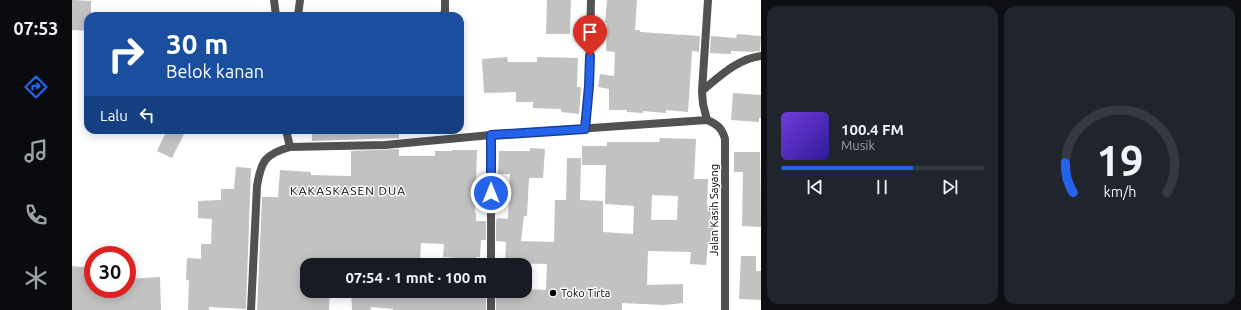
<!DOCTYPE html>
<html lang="id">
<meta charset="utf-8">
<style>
:root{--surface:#171b24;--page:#20242c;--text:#f1f3f6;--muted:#9ea1a6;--line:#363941;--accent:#2563eb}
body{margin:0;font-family:Ubuntu,sans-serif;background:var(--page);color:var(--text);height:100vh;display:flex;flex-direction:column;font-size:15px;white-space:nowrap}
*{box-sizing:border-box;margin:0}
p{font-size:13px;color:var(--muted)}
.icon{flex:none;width:22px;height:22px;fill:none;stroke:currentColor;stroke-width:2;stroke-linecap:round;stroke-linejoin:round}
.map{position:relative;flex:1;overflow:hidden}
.details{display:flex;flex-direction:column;gap:6px;padding:6px;background:#0d0f14;width:480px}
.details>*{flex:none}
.guide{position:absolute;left:12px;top:12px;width:380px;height:122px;border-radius:12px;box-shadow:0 2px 10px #0003;background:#1a4fa0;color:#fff;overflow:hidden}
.speed{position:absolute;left:12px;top:246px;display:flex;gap:8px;font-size:20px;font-weight:700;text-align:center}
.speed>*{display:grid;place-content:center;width:52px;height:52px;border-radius:50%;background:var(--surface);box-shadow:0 2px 10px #0003;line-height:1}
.speed .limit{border:6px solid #d22;background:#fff;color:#111}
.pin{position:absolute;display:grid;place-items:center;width:34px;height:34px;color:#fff;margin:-41px -17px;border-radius:50% 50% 50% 0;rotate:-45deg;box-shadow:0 0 4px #0007}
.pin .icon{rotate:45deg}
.me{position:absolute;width:44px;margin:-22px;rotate:0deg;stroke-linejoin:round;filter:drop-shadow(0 0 3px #0008)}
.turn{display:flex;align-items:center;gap:14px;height:84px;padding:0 16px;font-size:18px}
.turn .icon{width:52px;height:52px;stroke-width:2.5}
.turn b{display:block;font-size:28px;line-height:34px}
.then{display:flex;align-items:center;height:38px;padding:0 16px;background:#0003;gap:8px;font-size:15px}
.details .widget{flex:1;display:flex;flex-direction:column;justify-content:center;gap:6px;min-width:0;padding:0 14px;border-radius:12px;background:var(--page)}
.details .dial{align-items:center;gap:0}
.dial svg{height:104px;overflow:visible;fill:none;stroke:var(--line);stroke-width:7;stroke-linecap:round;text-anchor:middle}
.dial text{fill:var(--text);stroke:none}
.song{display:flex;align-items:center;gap:12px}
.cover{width:48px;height:48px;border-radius:6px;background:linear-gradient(135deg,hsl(260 70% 55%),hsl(250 70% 35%))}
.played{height:4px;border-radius:2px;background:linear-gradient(90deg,var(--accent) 65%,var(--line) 65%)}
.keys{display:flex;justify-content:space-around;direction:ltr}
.details .tiles{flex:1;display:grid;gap:6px;grid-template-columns:repeat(2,1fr)}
.trip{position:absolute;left:228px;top:258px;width:232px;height:40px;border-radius:12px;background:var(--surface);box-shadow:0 2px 10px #0003;font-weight:600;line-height:40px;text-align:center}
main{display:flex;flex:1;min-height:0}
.dock{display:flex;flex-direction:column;width:72px;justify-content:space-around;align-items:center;background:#090b0e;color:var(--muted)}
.dock .icon{width:28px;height:28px}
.dock .active{color:var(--accent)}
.dock b{font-size:18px;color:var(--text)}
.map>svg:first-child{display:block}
.building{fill:#c2c2c2;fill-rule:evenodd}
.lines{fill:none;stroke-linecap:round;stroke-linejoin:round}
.service{stroke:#525252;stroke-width:8}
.minor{stroke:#525252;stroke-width:8}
.route-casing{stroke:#184099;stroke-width:10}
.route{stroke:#2563eb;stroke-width:7}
.poi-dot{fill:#000;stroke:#fff;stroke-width:1.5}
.labels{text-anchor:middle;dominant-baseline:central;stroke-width:3;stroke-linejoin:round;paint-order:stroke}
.street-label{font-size:11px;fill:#000;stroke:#fff}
.poi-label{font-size:11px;fill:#000;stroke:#fff;text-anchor:start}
.neighbourhood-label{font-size:12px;letter-spacing:1px;fill:#000;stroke:#fff}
</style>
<main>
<nav class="dock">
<b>07:53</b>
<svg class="icon active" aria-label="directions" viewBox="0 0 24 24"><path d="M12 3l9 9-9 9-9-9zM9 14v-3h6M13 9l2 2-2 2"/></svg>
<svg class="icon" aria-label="music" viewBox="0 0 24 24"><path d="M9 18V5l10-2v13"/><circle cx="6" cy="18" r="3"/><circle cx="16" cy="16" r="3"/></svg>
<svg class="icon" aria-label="phone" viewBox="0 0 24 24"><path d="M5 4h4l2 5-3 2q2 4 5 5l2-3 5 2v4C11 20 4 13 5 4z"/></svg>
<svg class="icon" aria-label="climate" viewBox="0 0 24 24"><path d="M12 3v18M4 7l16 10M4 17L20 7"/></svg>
</nav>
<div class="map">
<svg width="689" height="310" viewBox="0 0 689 310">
<rect width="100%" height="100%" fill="#fff"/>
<!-- building -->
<path class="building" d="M0 0 19 1V16H16V31L0 30Z
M475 0H499L498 34H474Z
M535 0H565L563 30H568V32L628 36 627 52 620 51 616 112 594 110V113L571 111V113L555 112V110H537V89L526 87 528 74 542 76 543 52 534 51 535 23H533Z
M665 34 689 36 688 51 681 52 659 51V54L638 53 639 36 664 38Z
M435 57 436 62H465V57L506 58 505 87H509L507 114 489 112V109L461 108V102H444V92L412 93 410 59Z
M661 93 689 95V118H687V122L659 120Z
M95 130H114L100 158 85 151Z
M240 130H327V138L240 141Z
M588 138 624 139 622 179H636L635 205H639V224L642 225 641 244H636L634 265 618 264 619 252 576 251 575 285 611 284V303L592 305 550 303V310H424V291H453V289L474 290 475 264 433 263 434 242 424 241V221L425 218 436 219 438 174H426L427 151H458V148L473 149 471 178H457L455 216H452L449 241 482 242 483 200H494L495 158H509L508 200 531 201V232L561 234 562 206 533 204 534 165H510V146H535V142H587ZM580 195 606 196 605 220H579Z
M327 149V156H363V151H380V150H405L403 213H404V221H414V240H409L408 257H404L403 265H385V258L371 257 372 244 349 243 348 265H235V291H258L257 310H185L190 197H206L208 170 239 172V175L279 176V151Z
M662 152H688L689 227 670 226 671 172H662Z
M164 167 179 168 174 309 137 307V310H116L117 280H114L115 258 129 259V244H139L140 219 126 218V201L149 200V189H162Z
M669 256H684V271H689V300L667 299Z
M0 266 21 268V289H55V279L88 277 89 310H0Z
M279 291H300V295L322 296V291L354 293V291H414V310H321V309L299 307V310H280Z"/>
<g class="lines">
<!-- service -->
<path class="service" d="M226 16 228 0"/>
<!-- minor -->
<path class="minor" d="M202 0 204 16
M371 16 373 11V0
M630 91 636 0
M635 120 631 104 630 91C648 76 665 59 689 56
M513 129 517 86 519 0
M419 135V265
M218 147 313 145 419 135 635 120C645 124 650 128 653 139V310
M419 291V310
M179 310 185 186C189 161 193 154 218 147L214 130"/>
</g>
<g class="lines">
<defs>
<path id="route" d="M419 193V135L513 129 517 86 518 56"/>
</defs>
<!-- route casing -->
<use href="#route" class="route-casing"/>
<!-- route -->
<use href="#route" class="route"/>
</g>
<!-- markers -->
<circle class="poi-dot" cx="481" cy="293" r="4"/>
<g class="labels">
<!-- street labels -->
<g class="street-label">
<text transform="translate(642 210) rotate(-90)">Jalan Kasih Sayang</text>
</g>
<!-- poi labels -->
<g class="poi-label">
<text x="489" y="293">Toko Tirta</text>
</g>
<!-- neighbourhood labels -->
<g class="neighbourhood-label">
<text x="276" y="190">KAKASKASEN DUA</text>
</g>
</g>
</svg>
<div class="speed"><div class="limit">30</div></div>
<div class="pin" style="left:518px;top:56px;background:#d93025"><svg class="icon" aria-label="arrive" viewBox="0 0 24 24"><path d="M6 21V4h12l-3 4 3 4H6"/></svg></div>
<svg class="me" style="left:419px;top:193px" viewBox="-20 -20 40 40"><circle r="17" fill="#2563eb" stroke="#fff" stroke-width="3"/><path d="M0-11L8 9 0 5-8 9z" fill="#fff"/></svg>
<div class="trip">07:54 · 1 mnt · 100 m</div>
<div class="guide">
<div class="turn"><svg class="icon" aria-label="right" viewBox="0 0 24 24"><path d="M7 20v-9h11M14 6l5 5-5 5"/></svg><div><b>30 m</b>Belok kanan</div></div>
<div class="then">Lalu<svg class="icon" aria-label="left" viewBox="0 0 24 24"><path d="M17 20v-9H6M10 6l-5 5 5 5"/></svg></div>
</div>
</div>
<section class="details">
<div class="tiles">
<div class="widget">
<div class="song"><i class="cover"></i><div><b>100.4 FM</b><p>Musik</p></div></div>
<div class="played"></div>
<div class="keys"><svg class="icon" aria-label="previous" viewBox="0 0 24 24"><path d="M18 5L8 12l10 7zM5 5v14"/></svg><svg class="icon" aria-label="pause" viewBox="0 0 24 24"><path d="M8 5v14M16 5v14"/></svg><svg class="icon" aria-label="next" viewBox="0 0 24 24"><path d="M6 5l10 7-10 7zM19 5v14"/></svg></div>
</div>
<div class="widget dial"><svg viewBox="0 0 100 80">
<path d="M14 69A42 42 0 1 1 86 69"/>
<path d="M14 69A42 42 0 0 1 8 46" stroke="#2563eb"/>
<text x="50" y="56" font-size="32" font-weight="700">19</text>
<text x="50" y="72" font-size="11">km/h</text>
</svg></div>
</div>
</section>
</main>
